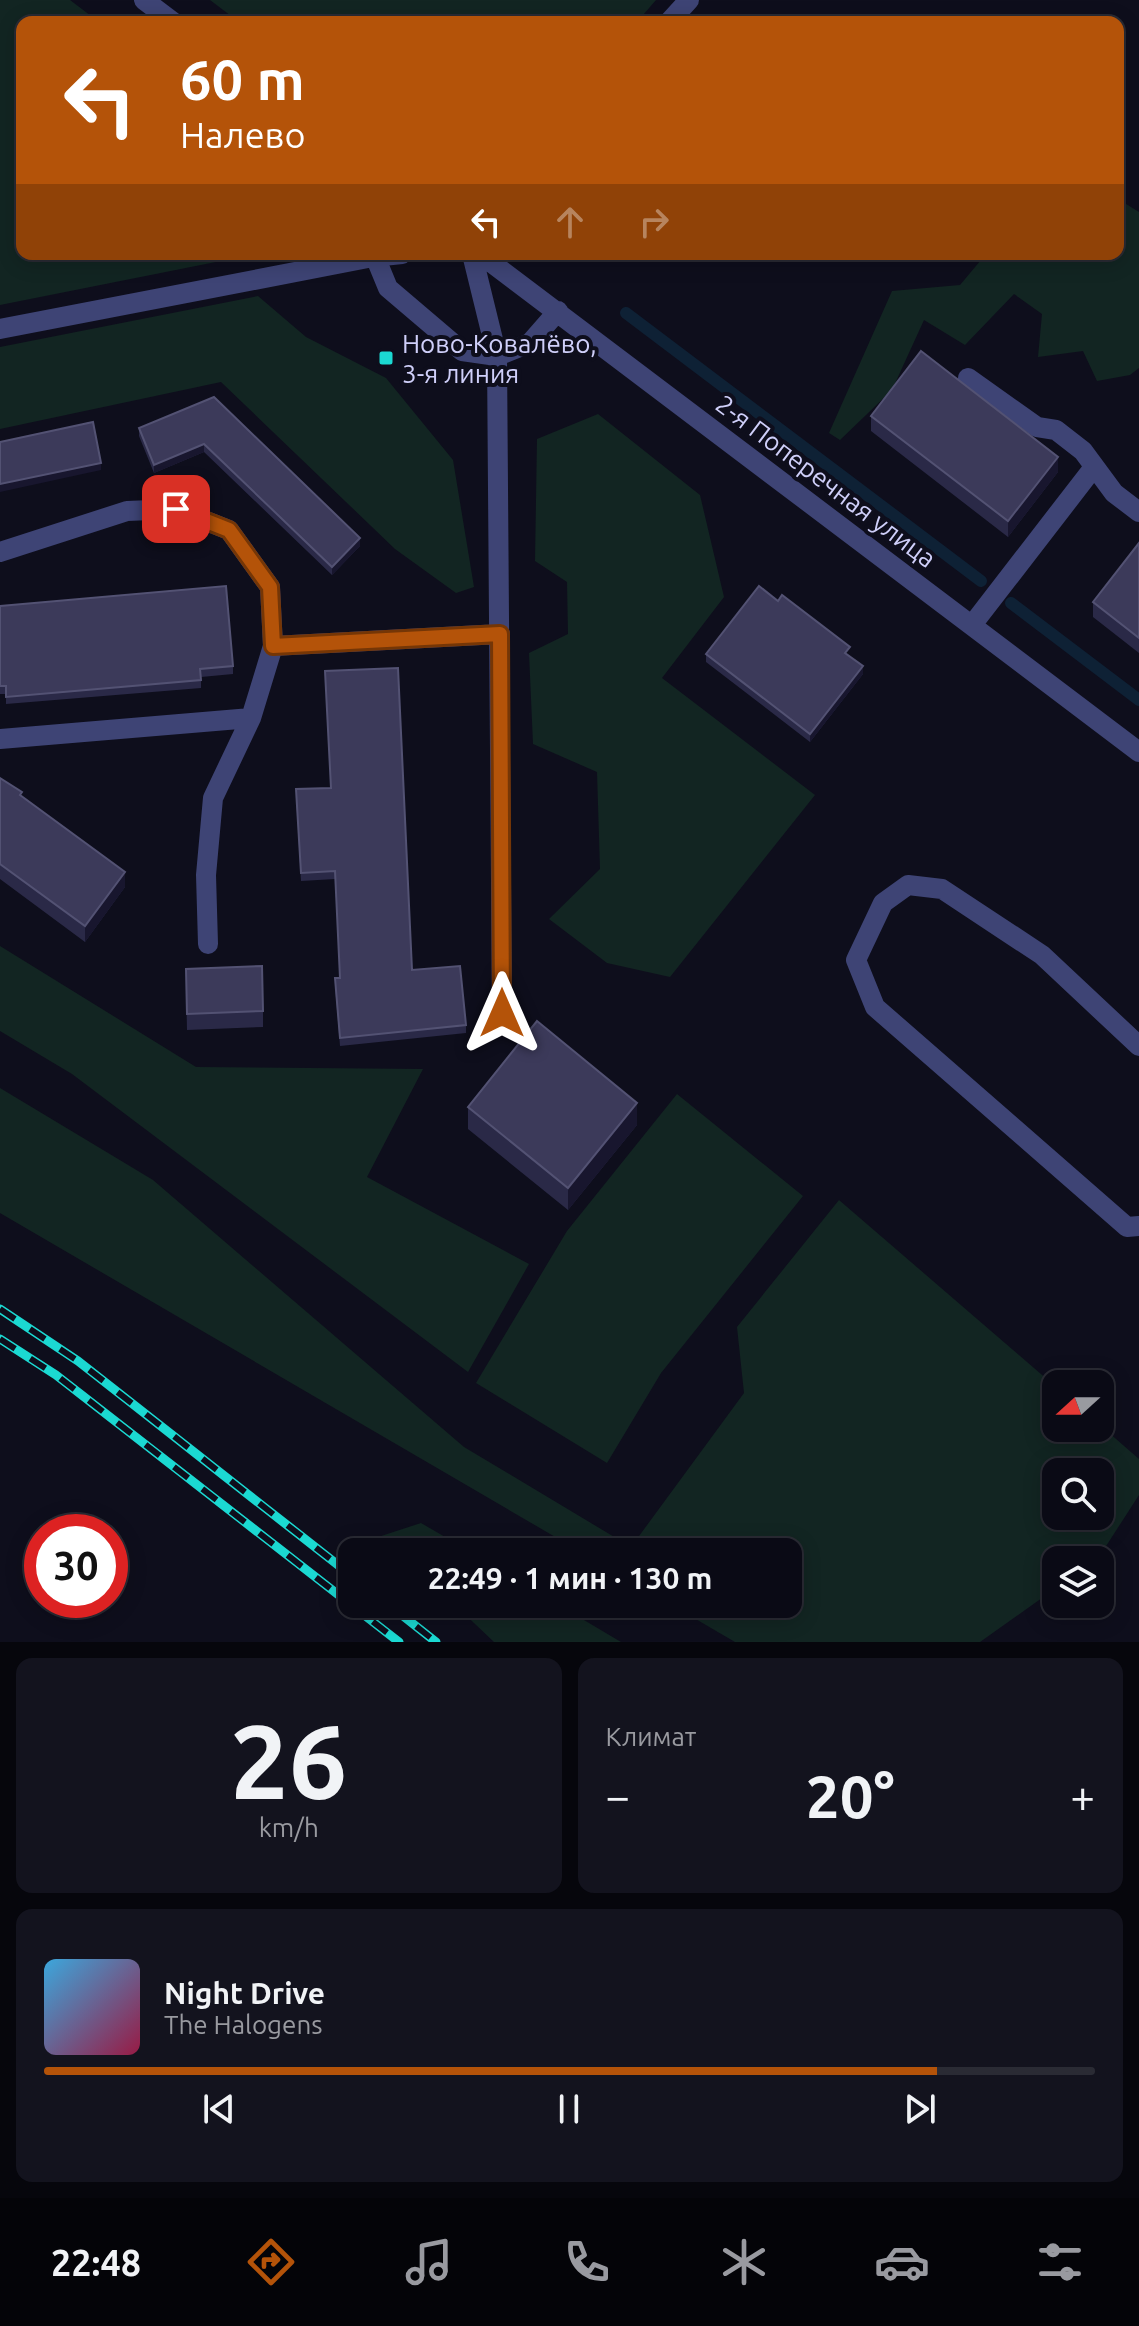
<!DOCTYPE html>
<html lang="ru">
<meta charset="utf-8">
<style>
:root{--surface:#0a0a15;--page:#13131e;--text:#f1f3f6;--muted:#999aa0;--line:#2a2b34;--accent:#b45309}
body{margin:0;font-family:Ubuntu,sans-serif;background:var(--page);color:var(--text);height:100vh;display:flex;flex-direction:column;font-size:30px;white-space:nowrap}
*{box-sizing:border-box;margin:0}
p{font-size:26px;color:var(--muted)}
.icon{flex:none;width:44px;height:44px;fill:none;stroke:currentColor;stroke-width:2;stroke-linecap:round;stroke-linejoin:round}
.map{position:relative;height:1642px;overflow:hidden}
.drawer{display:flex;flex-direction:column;gap:16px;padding:16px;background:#06060c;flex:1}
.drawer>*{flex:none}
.banner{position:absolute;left:16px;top:16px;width:1108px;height:244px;border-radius:16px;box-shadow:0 4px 20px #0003,0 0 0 2px var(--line);background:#b45309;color:#fff;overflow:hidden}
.needle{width:52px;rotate:249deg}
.controls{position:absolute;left:1042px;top:1370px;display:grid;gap:16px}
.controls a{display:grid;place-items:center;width:72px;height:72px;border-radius:16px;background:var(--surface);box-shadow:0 4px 20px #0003,0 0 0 2px var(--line);font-size:40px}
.speed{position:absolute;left:24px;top:1514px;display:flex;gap:16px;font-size:40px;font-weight:700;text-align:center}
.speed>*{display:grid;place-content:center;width:104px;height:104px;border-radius:50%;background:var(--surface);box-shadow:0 4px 20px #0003,0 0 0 2px var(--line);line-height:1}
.speed .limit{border:12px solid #d22;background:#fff;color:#111}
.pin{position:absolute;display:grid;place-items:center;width:68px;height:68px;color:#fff;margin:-34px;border-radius:16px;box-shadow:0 4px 12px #0006}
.me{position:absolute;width:88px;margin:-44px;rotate:0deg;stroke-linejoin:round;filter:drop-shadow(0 0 6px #0008)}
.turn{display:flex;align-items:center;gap:28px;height:168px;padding:0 32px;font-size:36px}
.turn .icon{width:104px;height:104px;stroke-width:2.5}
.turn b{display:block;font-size:56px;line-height:68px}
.lanes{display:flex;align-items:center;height:76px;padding:0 32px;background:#0003;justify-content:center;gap:40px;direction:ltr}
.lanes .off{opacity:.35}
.big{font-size:60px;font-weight:700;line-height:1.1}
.drawer .card{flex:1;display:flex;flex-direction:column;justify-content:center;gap:12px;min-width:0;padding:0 28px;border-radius:16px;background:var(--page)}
.drawer .dial{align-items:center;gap:0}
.dial b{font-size:104px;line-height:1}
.song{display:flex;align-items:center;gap:24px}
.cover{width:96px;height:96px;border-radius:12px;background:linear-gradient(135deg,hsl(200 70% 55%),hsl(340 70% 35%))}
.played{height:8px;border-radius:4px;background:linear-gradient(90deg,var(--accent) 85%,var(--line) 85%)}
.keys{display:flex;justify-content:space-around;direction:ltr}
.heat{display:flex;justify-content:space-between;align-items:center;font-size:44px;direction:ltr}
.drawer .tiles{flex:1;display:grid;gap:16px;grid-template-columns:1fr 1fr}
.card:last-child{grid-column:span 2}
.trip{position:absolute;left:338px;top:1538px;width:464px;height:80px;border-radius:16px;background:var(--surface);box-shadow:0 4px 20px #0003,0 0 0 2px var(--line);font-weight:700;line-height:80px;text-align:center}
.tabs{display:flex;height:128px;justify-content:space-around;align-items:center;background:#040408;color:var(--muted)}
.tabs .icon{width:56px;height:56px}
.tabs .selected{color:var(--accent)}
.tabs b{font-size:36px;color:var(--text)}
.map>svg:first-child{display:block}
.green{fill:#122522;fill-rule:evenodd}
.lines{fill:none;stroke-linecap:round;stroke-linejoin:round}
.stream{stroke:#0e2135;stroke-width:12}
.minor{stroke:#3e4475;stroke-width:20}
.rail-casing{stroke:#1bd9d2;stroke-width:9}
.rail{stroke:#0e0e1c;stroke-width:6;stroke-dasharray:18;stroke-linecap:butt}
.wall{fill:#2a2947}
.shaded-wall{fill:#18162e}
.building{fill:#3c3a5a;stroke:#535273;stroke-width:2}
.route-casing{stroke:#753606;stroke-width:20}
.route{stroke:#b45309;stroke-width:14}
.poi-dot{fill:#1bd9d2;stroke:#0e0e1c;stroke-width:3}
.labels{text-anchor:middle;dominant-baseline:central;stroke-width:8;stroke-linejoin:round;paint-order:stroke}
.poi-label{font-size:26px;fill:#cfcff9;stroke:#0e0e1c;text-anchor:start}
.street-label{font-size:26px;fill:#cfcff9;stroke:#0e0e1c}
</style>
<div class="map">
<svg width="1139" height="1642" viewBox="0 0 1139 1642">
<rect width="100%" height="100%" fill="#0e0e1c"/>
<!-- green -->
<path class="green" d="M0 0H70L99 22H22V254H256L0 305Z
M210 0H656L637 22H239Z
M1118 199 1139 212V368L1130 375 1097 381 1083 351 1038 357 1042 314 1014 294 965 345 924 320 892 390 840 440 829 433 892 291 960 285 986 254H1118Z
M258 296 306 337 386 378 453 460 474 587 456 593 395 549 221 382 0 429V347Z
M598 414 700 495 724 597 662 678 815 795 670 977 607 963 549 919 600 869 597 772 533 744 529 653 568 634 567 582 535 561 537 439Z
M0 946 196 1067 423 1069 367 1177 529 1264 468 1372 72 1074 0 1031Z
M0 1088 153 1180 464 1447 631 1547 744 1393 737 1327 839 1200 1056 1387V1428H1100V1425L1139 1459V1495L1099 1557 1095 1560H1056V1588L980 1642H735L670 1604H788V1552H581L0 1213ZM1056 1472H1100V1516H1056Z
M677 1094 803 1196 661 1373 607 1463 476 1383 567 1231Z
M421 1523 471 1552H388L372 1539Z
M454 1604H557L621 1642H494Z"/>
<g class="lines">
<!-- stream -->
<path class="stream" d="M626 313 981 581
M1011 603 1139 700"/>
<!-- minor -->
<path class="minor" d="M144 0 173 22
M669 22 689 0
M374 254 388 288 462 351 497 356 530 343 558 311
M472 254 497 356 502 1013
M480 254 1139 752
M0 329 373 257 402 254
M968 378 1037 427 1056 430 1083 451 1114 493 1139 512
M0 552 127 511 176 509 229 530 270 587 273 646 251 718 213 798 206 875 208 944
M972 625 1094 467
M273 646 500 634
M0 739 251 718
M1139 1046 1042 955 942 889 908 885 883 903 856 960 875 1007 1127 1227 1139 1226"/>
<defs>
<path id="rail" d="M0 1309 78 1361 352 1576
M0 1339 56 1375 399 1642
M388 1604 436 1642"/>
</defs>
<!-- rail casing -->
<use href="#rail" class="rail-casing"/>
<!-- rail -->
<use href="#rail" class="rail"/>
</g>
<!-- wall -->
<path class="wall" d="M214 397 360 546 332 575 204 452 154 473 139 436V428Z
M871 416 1058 472 1008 537 871 431Z
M1139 543V653L1093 617V602Z
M0 606 233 666V674L201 677V688L6 704V694H0Z
M706 654 850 655 849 656 863 674 810 742 706 662Z
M0 778 125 887 85 942 0 879Z
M296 797 412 970 466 1025V1033L340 1046 335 986V978H340L335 879 301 881Z
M186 984 263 1011V1027L187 1030Z
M468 1107 637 1125 568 1210 468 1129Z"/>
<!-- shaded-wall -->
<path class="shaded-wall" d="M204 444V452L154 473V465Z
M1058 457V472L1008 537V521Z
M101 463V470L0 492V484Z
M360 538V546L332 575V567Z
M863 666V674L810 742V734Z
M125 872V887L85 942V926Z
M637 1103V1125L568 1210V1188Z"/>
<!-- building -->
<path class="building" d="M921 351 1058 457 1008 521 871 416Z
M214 397 360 538 332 567 204 444 154 465 139 428Z
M93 422 101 463 0 484V442Z
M1139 543V638L1093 602Z
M226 586 233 666 200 669 201 680 6 697V686H0V606Z
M759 586 778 601 782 595 850 647 845 653 863 666 810 734 706 654Z
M398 668 412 970 460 966 466 1025 340 1038 335 978H340L335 871 301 873 296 789 331 788 325 671Z
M0 778 22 792 20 795 125 872 85 926 0 864Z
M262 966 263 1011 187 1014 186 969Z
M537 1021 637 1103 568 1188 468 1107Z"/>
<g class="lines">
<defs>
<path id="route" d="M176 509 229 530 270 587 273 646 500 634 502 1013"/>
</defs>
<!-- route casing -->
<use href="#route" class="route-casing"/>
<!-- route -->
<use href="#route" class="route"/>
</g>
<!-- markers -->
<rect class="poi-dot" x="378" y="350" width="16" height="16" rx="4"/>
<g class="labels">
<!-- poi labels -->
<g class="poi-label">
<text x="402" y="343">Ново-Ковалёво,<tspan x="402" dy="30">3-я линия</tspan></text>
</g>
<!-- street labels -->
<g class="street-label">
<text transform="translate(826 481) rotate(37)">2-я Поперечная улица</text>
</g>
</g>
</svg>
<div class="controls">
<a><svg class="needle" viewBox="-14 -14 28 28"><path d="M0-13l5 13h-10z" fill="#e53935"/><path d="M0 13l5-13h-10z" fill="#999aa0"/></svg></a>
<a><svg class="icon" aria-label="search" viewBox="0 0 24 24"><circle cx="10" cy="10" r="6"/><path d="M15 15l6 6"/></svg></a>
<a><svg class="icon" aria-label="layers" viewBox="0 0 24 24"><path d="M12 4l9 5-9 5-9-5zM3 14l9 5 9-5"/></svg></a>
</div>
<div class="speed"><div class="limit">30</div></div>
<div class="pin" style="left:176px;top:509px;background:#d93025"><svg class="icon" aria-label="arrive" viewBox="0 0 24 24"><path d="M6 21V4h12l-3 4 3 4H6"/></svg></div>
<svg class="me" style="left:502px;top:1013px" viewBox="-20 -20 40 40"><path d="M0-17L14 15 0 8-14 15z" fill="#b45309" stroke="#fff" stroke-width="4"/></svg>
<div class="trip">22:49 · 1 мин · 130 m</div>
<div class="banner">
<div class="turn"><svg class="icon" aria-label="left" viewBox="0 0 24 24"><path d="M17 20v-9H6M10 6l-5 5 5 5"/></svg><div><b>60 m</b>Налево</div></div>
<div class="lanes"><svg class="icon" aria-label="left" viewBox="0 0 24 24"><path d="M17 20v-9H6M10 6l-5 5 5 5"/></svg><svg class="icon off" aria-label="ahead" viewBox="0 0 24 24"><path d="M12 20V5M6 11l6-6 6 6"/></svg><svg class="icon off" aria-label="right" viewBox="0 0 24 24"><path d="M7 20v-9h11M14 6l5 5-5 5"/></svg></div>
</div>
</div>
<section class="drawer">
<div class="tiles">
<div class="card dial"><b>26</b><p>km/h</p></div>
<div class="card"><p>Климат</p>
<div class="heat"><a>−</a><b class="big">20°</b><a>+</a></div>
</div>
<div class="card">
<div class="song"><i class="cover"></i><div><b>Night Drive</b><p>The Halogens</p></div></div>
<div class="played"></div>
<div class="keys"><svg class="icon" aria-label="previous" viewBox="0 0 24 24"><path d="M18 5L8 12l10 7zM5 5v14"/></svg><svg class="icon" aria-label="pause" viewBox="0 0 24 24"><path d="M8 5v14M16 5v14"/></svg><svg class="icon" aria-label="next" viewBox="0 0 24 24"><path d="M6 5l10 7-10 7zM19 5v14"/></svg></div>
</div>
</div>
</section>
<nav class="tabs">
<b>22:48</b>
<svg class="icon selected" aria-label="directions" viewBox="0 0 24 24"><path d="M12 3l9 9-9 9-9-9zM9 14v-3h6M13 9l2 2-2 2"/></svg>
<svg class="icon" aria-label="music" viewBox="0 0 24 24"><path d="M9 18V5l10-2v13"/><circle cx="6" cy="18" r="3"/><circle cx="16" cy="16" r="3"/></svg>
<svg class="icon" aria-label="phone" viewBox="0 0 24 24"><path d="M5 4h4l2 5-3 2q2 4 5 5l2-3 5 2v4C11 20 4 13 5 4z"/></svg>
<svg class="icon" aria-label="climate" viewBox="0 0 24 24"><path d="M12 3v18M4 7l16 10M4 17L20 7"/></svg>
<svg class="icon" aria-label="car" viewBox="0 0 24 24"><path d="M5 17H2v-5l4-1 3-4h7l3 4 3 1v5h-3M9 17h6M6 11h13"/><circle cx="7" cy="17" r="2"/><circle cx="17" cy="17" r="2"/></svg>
<svg class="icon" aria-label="filters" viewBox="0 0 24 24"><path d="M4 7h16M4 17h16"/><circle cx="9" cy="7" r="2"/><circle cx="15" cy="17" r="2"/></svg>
</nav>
